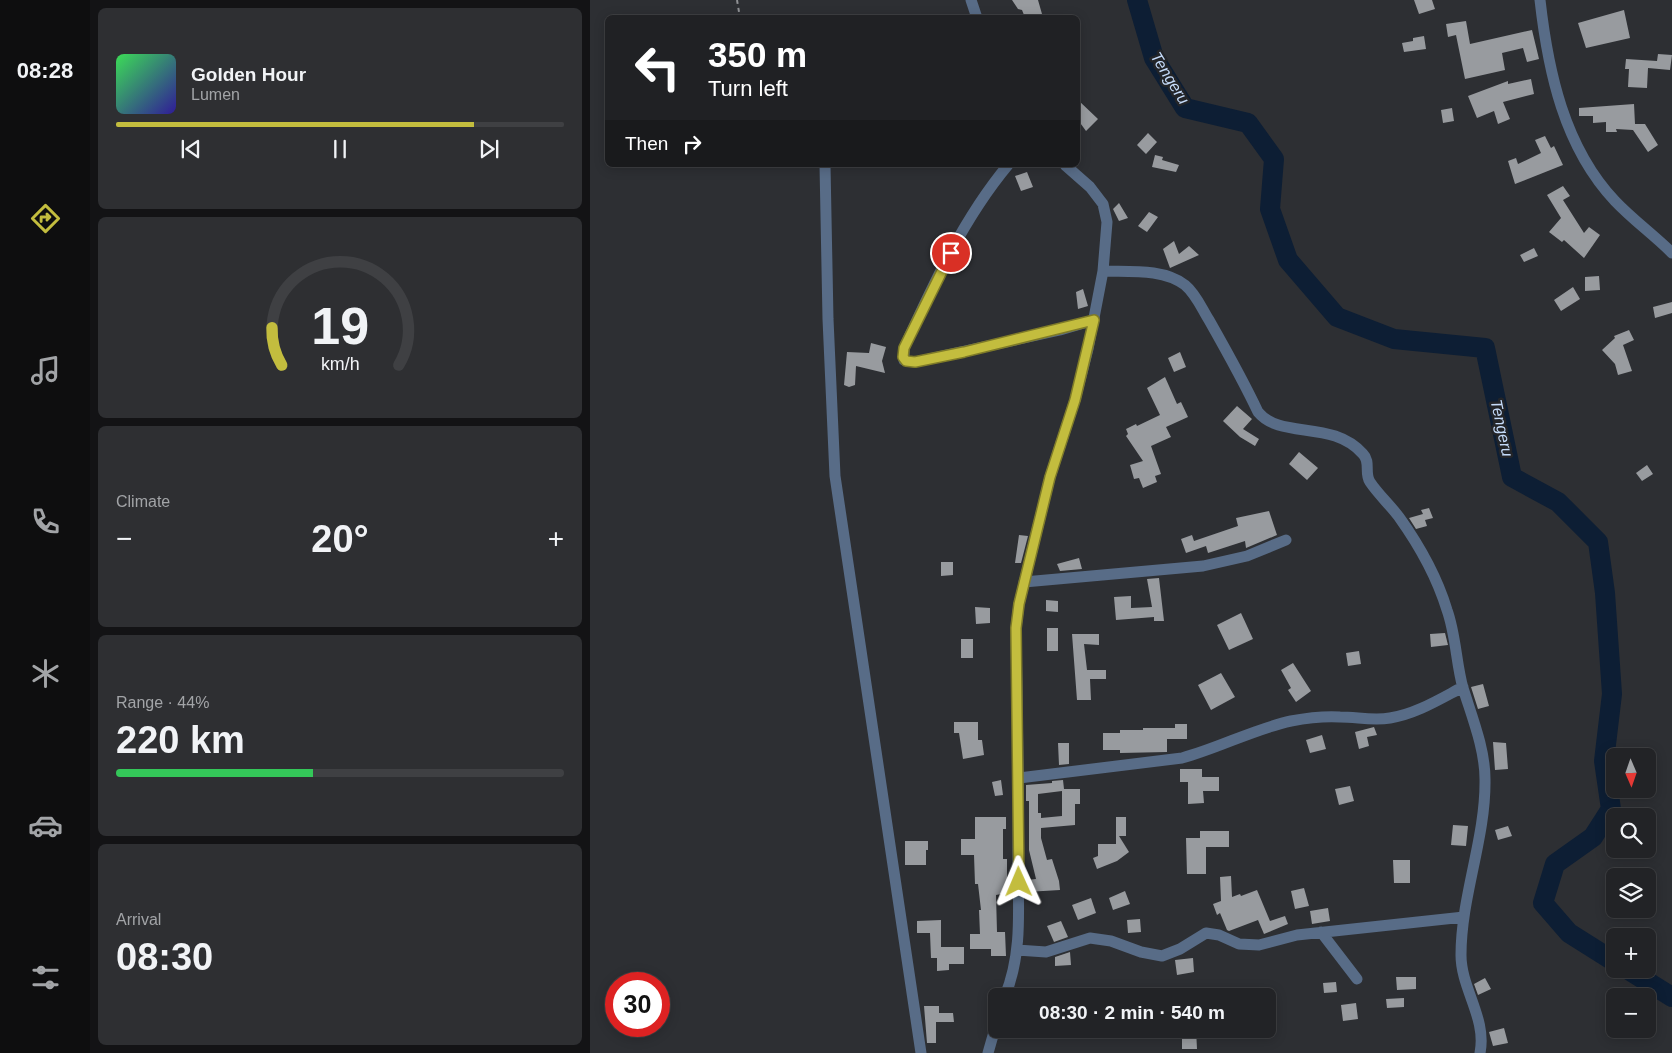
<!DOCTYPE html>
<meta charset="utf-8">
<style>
:root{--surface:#222326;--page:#2e2f32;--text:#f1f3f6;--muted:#a2a4a7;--line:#3f4043;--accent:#c3bd3e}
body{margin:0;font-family:Helvetica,sans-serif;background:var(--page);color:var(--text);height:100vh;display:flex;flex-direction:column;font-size:19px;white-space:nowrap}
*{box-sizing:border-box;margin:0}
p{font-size:16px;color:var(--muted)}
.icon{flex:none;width:28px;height:28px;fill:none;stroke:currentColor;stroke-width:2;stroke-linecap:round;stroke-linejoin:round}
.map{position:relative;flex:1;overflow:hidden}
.panel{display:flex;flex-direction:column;gap:8px;padding:8px;background:#131315;width:500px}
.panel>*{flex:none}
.banner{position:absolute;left:15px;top:15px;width:475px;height:152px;border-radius:8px;box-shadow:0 2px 12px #0003,0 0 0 1px var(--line);background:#202124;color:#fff;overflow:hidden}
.needle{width:32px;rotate:178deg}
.tools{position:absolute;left:1016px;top:748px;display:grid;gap:10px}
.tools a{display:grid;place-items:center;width:50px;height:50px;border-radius:8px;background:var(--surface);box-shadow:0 2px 12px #0003,0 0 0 1px var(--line);font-size:25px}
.speed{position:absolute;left:15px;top:972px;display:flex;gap:10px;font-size:25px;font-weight:700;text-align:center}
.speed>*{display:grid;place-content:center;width:65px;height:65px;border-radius:50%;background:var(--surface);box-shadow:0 2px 12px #0003,0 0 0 1px var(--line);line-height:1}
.speed .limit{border:8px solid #d22;background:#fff;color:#111}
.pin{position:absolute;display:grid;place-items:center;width:42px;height:42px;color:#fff;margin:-21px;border:2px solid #fff;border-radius:50%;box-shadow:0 1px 5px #0007}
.me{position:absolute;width:55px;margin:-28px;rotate:359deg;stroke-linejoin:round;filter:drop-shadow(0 0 4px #0008)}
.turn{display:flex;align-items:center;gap:18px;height:105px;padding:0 20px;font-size:22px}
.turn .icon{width:65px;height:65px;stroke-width:2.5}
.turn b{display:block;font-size:35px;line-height:42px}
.then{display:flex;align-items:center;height:48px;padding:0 20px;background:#0003;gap:10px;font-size:19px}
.big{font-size:38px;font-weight:600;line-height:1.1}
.panel .card{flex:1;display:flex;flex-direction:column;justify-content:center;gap:8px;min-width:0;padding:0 18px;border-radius:8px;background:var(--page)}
.panel .dial{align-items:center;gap:0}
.dial svg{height:130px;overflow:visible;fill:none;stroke:var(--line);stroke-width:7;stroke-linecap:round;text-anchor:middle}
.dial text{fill:var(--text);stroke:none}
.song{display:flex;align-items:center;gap:15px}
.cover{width:60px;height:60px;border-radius:8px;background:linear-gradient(135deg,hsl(130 70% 55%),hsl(250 70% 35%))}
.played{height:5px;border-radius:2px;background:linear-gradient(90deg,var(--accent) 80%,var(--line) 80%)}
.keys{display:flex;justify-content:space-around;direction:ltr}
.heat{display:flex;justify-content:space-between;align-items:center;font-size:28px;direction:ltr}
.charge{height:8px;border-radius:4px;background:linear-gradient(90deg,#34c759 44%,var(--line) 0)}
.trip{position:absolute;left:398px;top:988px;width:288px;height:50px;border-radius:8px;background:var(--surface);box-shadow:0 2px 12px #0003,0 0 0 1px var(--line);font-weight:600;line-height:50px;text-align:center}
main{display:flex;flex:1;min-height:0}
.tabs{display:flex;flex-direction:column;width:90px;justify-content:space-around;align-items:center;background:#0e0e0f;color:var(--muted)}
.tabs .icon{width:35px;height:35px}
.tabs .selected{color:var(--accent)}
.tabs b{font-size:22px;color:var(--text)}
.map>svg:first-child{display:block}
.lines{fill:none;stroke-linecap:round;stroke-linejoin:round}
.river{stroke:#0d1e34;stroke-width:20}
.building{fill:#989b9f;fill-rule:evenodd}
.path{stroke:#909295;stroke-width:2;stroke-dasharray:4 4;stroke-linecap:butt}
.minor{stroke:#586c87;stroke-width:11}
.route-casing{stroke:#7f7b28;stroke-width:12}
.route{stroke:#c3bd3e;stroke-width:9}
.labels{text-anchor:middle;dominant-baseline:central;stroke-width:5;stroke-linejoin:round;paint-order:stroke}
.water-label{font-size:16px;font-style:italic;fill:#c5dbf9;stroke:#232529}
</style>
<main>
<nav class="tabs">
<b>08:28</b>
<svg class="icon selected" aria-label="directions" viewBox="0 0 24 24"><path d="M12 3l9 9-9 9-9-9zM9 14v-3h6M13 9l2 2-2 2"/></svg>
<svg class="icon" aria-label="music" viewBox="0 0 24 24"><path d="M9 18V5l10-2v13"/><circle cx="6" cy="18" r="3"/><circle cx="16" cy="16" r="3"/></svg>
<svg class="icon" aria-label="phone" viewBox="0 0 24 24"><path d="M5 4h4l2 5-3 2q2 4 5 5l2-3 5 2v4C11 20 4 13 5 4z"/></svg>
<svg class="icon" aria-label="climate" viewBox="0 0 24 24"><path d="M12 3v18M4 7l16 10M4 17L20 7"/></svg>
<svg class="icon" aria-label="car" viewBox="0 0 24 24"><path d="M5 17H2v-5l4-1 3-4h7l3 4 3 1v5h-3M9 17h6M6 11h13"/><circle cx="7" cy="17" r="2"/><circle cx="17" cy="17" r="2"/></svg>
<svg class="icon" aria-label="filters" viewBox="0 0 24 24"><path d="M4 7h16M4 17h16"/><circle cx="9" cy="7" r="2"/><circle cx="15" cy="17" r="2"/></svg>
</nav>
<section class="panel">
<div class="card">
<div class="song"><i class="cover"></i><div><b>Golden Hour</b><p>Lumen</p></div></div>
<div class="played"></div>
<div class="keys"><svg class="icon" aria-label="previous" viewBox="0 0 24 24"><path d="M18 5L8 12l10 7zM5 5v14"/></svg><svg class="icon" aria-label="pause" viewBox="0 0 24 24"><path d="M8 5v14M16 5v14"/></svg><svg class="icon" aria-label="next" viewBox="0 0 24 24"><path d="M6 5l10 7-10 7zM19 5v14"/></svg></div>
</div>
<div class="card dial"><svg viewBox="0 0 100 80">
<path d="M14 69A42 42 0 1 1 86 69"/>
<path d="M14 69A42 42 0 0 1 8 46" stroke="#c3bd3e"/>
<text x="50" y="56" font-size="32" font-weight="700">19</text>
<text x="50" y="72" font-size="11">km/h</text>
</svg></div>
<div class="card"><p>Climate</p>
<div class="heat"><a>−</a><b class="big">20°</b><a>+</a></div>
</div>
<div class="card"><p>Range · 44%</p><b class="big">220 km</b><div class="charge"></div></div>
<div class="card"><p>Arrival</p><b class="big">08:30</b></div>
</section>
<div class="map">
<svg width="1082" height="1053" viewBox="0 0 1082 1053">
<rect width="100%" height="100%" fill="#2d2f33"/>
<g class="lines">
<!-- river -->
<path class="river" d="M547 0 564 58 595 108 658 123 684 159 680 209 698 260 747 317 804 339 895 348 922 477 968 502 1008 542 1015 593 1022 694 1014 761 1021 809 1003 837 965 864 953 903 979 933 1025 962
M1037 969 1082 997"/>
</g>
<!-- building -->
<path class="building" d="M422 0H448L452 14 443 17 442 14 434 15 432 10 428 9Z
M824 0H842L845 9 829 14Z
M1034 10 1040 38 996 48 988 23Z
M876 21 880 44 942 30 949 59 937 62 933 48 912 53 915 70 875 79 866 35 858 37 856 24Z
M834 36 836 49 814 52 812 43 823 41V38Z
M1068 54 1082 55 1080 70 1058 68 1057 88 1038 87 1039 69H1035L1036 59 1067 61Z
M941 79 944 94 913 102 920 119 908 124 904 111 887 118 878 96 918 81V84Z
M488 100 508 119 496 131 488 120Z
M1044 104 1045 124H1055L1068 145 1058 152 1043 130 1026 129 1027 132H1016V122L1003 123V116H989V108Z
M862 108 864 121 853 123 851 110Z
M558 133 567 142 556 154 547 145Z
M955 136 961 148 964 146 973 165 925 184 918 161 926 158 928 164 951 153 945 140Z
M565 155 573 157 572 160 589 165 586 172 562 167Z
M437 172 443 187 431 191 425 176Z
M973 186 980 196 973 200 994 233 999 227 1010 235 994 258 974 240 972 242 959 232 971 218 957 195Z
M529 203 538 218 529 221 523 209Z
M559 212 568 217 557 232 548 226Z
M584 241 589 254 599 246 609 255 580 268 573 249Z
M944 248 948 256 934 262 930 255Z
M1009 276 1010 290 995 291V277Z
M983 287 990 299 971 311 964 300Z
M493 289 498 306 488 309 486 292Z
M1082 302V313L1065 318 1063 307Z
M1039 330 1044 340 1033 345 1042 371 1028 375 1025 364 1012 350 1025 338 1024 336Z
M281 343 296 347 292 361 295 373 266 366 265 385 259 387 254 385 257 352 279 353Z
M590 352 596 367 584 372 578 358Z
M575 377 587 404 591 402 598 417 576 427 581 437 561 446 571 474 565 476 567 482 553 488 549 478 544 479 540 465 553 461 536 436 538 434 536 429 546 424 547 426 570 415 557 388Z
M647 406 662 419 653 429 669 439 665 446 650 437 633 421Z
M709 452 728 468 717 480 699 464Z
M1057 465 1063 474 1052 481 1046 473Z
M839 508 843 518 835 520 837 526 826 529 819 518 833 514 831 510Z
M679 511 687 535 656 548 655 541 618 553 616 546 596 553 591 539 602 535 604 541 648 526 646 518Z
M429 535 438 536 431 563H425Z
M489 558 492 569 470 571 467 564Z
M351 562H363V575L351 576Z
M569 578 574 621H564V617L526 620 524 597 541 596V608L562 607 557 579Z
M456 600 468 601V612L456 611Z
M385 607 400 608V623L386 624Z
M651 613 663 639 639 650 627 625Z
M457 628H468V651H457Z
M855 633 858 645 841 647 840 634Z
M482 634H509V645L494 644 497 670H516V679H500L501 700H487Z
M371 639H383V658H371Z
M769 651 771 664 758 666 756 653Z
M703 663 721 691 706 702 698 690 701 688 691 670Z
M631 673 645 697 621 710 608 685Z
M893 684 899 706 888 709 881 687Z
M364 722H388V740H392L394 755 373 759 369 733H364Z
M585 724H597V739H577V752L530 753V750H513V733H530V730H553V728H585Z
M784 727 787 735 777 737 779 746 769 749 765 732Z
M732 735 736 749 720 753 716 740Z
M903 742 916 743 918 769 905 770Z
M468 743H479V764L469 765Z
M590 769H612V777H629V791H613L614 803 598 804V782H590Z
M411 780 413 795 405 796 402 782Z
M473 780 474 789H490V804H485V825L451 828V838L457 860 462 859 469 881 470 890 436 892V880L446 879 439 850V801H436V785L462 783V781ZM472 791V816L451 818V813H448V794Z
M760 786 764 801 749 805 745 789Z
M385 817H416V829H413V859H417V883H421V892L406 895 407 932H415L416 956H401V949H380V934H390L389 910H391L388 884H385L384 855H371V839H385Z
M526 817H536V836H529L539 852 527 861 507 869 503 858 508 856V844H526Z
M863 825 878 826 876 846 861 845Z
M918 826 922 836 908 840 905 830Z
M610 831H639V847H616V874H597L596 838H610Z
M315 841H338V850H336V865H315Z
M803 860H820V883H804Z
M641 876 642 897 650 894 651 896 667 890 680 921 695 916 698 924 674 934 668 920 639 931 637 930 630 913 627 915 623 904 631 901 630 877Z
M714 888 719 906 705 909 701 891Z
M535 891 540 904 523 910 519 898Z
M501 898 506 913 488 920 482 905Z
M738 908 740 921 722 924 720 911Z
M550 919 551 932 538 933 537 920Z
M351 920V947H374V964H359V970L347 971V958H341L340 933H327V921Z
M471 921 478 937 464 942 457 926Z
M480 952 481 965 465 966V957Z
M603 958 604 972 587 975 585 960Z
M806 977H826V989L807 990Z
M895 978 901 989 888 995 884 984Z
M746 982 747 992 734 993 733 983Z
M814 998V1007L797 1008 796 999Z
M766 1003 768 1019 753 1021 751 1005Z
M334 1006H349V1013H363L364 1022H346V1043H337Z
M914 1028 918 1043 903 1046 899 1032Z
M592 1029H606L607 1049H592Z"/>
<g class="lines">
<!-- path -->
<path class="path" d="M147 0 150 18"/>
<!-- minor -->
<path class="minor" d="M381 0 387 18
M950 0C958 71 974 147 1025 201 1043 220 1064 235 1082 253
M235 165 238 319 245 476 331 1053
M418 165C373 219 343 285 314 348V360L325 362 470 330 504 320
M513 271C538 272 573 268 595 285 606 294 612 309 619 320 636 350 653 380 668 412 691 440 742 419 773 454 781 462 774 473 780 482 788 494 800 505 809 517 829 545 847 577 857 610 866 635 866 663 873 688 882 717 895 749 895 779 896 838 871 896 871 955 871 989 897 1018 890 1053
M434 582 613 566 657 556 696 540
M429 778 592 758C629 748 664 729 701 721 717 718 734 716 750 717 767 717 783 721 800 718 826 714 850 699 873 687
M731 932 767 979
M427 950 456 952 500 938 521 941 551 952 572 956 590 949 616 933 629 935 649 944 669 945 707 935 874 917
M415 996C433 952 428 907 428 861 429 783 427 705 426 628L429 604 460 477 485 400 498 349 513 271 517 222 513 204 500 187 475 165
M398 1053 406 1025"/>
</g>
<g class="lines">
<defs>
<path id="route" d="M361 253 314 348 313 357 316 361 325 362 374 352 504 320 485 400 460 477 429 604 426 628 429 882"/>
</defs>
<!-- route casing -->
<use href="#route" class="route-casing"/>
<!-- route -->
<use href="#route" class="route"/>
</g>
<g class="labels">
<!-- water labels -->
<g class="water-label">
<text transform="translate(580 78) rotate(58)">Tengeru</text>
<text transform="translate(912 428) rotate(78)">Tengeru</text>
</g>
</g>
</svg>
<div class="tools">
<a><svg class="needle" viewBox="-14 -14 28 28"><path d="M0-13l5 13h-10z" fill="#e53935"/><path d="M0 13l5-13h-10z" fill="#a2a4a7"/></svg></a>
<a><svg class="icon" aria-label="search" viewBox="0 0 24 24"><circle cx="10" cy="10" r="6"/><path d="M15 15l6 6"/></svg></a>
<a><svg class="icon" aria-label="layers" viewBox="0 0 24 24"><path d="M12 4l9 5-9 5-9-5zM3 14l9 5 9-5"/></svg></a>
<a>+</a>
<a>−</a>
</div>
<div class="speed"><div class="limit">30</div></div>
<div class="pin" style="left:361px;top:253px;background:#d93025"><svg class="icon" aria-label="arrive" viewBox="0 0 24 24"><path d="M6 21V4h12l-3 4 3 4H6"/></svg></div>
<svg class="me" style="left:429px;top:882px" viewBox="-20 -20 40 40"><path d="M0-17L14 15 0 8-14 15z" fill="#c3bd3e" stroke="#fff" stroke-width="4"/></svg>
<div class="trip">08:30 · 2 min · 540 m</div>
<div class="banner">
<div class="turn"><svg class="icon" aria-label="left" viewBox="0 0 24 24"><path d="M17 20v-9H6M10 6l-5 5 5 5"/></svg><div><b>350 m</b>Turn left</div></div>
<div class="then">Then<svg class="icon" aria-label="right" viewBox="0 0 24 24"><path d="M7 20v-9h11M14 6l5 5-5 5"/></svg></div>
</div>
</div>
</main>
